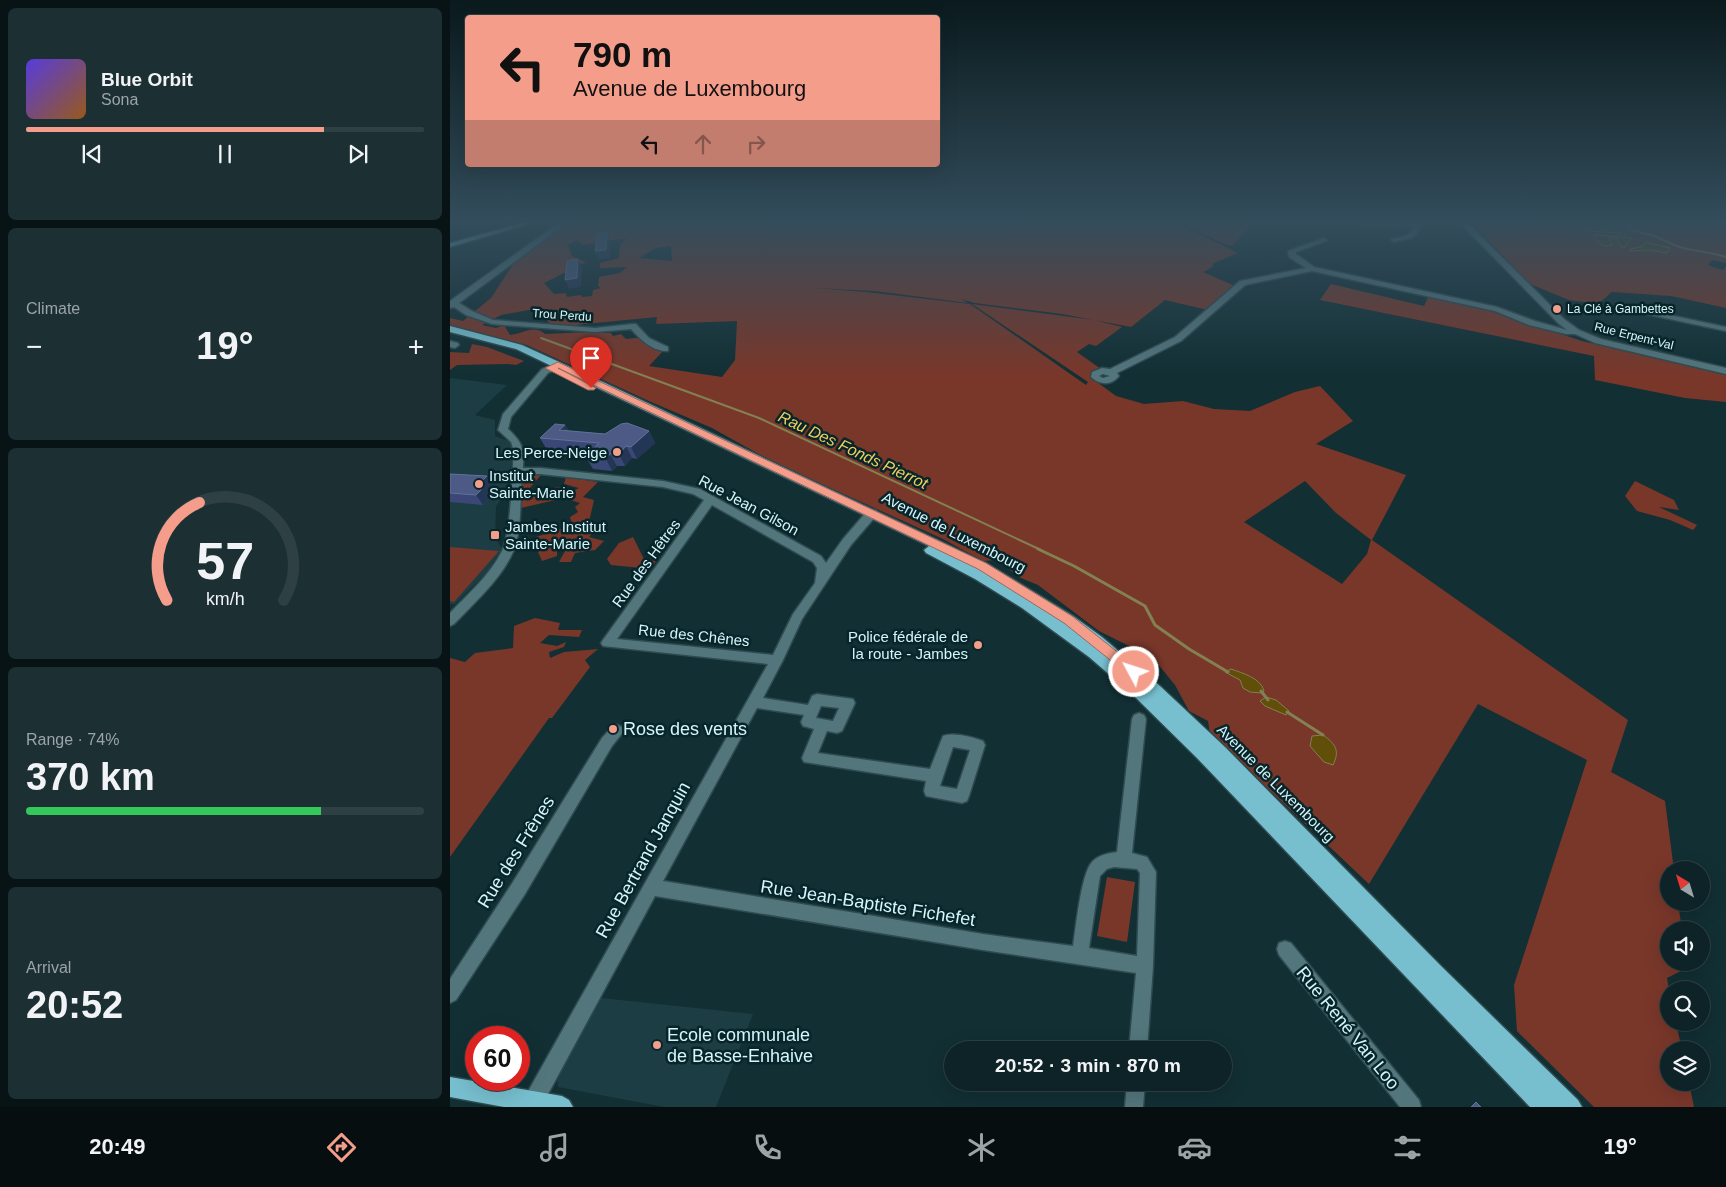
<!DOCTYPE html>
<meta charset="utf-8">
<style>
:root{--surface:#0e2327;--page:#1c2f33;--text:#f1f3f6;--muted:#9ba4a7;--line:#2e4044;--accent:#f49d8b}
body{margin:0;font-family:Helvetica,sans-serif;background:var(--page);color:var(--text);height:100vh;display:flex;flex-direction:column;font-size:19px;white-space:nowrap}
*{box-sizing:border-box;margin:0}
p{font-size:16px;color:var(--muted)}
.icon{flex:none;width:28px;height:28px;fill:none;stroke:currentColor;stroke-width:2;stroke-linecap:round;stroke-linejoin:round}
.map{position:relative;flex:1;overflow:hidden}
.panel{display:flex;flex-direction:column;gap:8px;padding:8px;background:#081315;width:450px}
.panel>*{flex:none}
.hud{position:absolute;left:15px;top:15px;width:475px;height:152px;border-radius:5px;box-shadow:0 5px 20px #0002,0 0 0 1px var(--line);background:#f49d8b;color:#111;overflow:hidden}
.needle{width:32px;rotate:322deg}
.controls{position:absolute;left:1210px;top:861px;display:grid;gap:10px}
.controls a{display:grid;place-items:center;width:50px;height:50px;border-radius:50%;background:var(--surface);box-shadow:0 5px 20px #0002,0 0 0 1px var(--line);font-size:25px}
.speed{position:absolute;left:15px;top:1026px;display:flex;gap:10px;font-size:25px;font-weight:700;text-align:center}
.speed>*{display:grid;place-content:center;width:65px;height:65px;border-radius:50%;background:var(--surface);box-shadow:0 5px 20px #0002,0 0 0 1px var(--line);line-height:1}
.speed .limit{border:8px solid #d22;background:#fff;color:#111}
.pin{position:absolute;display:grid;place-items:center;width:42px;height:42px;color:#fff;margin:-51px -21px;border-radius:50% 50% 50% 0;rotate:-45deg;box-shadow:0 0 5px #0007}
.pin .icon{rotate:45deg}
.me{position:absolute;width:55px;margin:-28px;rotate:310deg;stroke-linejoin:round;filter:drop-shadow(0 0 4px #0008)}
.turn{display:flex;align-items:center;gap:18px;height:105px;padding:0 25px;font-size:22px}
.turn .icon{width:65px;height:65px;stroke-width:2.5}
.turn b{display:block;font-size:35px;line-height:42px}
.lanes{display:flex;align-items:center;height:48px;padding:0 25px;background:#0003;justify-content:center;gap:25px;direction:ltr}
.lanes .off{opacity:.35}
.big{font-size:38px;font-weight:600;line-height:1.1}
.panel .tile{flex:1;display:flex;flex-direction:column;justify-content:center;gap:8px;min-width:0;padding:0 18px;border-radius:8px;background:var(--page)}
.panel .dial{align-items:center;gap:0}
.dial svg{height:130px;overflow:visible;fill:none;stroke:var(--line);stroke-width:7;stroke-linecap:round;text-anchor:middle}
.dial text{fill:var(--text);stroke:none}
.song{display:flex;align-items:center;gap:15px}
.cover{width:60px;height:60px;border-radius:8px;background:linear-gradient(135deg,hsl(250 70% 55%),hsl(30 70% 35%))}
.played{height:5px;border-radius:2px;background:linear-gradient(90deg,var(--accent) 75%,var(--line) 75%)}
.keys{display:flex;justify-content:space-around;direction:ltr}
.heat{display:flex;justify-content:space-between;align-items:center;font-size:28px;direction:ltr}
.charge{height:8px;border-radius:4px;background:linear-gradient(90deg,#34c759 74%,var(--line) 0)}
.trip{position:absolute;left:494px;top:1041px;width:288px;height:50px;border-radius:25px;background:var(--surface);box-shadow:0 5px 20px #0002,0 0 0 1px var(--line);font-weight:600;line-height:50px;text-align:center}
.tabs{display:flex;height:80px;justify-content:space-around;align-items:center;background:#060e10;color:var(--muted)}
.tabs .icon{width:35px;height:35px}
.tabs .on{color:var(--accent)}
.tabs b{font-size:22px;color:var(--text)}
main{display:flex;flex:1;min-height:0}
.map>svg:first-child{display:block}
.built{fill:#1d3d44}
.green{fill:#79372a;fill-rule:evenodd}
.water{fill:#604e09;stroke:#838052}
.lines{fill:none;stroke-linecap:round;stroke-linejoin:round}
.stream-far1{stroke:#838052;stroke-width:2}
.stream{stroke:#838052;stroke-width:3}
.minor-casing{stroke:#2d4b50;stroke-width:3}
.major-casing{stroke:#2d4b50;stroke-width:3}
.minor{fill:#53757c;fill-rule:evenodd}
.major{fill:#77bfcf;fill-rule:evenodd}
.wall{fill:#3b4777}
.shaded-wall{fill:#243656}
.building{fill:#4c5a85;stroke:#617298}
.route{fill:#f49d8b;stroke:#9f665a}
.poi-dot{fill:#f49d8b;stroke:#08252a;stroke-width:2}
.labels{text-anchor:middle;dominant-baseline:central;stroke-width:5;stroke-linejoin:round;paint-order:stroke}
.far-poi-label{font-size:12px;fill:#d4f5fc;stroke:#08252a;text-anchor:start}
.far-street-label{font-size:12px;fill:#d4f5fc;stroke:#08252a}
.poi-label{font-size:15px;fill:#d4f5fc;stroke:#08252a;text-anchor:end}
.street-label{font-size:15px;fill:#d4f5fc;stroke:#08252a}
.water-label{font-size:16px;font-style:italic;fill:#efce5f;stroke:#08252a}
.near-poi-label{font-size:18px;fill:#d4f5fc;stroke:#08252a;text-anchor:start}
.near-street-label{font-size:18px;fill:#d4f5fc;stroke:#08252a}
</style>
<main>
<section class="panel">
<div class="tile">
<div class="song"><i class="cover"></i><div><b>Blue Orbit</b><p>Sona</p></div></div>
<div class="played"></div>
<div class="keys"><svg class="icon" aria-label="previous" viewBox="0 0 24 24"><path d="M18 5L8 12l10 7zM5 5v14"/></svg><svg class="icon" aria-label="pause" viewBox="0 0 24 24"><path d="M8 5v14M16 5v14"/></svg><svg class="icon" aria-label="next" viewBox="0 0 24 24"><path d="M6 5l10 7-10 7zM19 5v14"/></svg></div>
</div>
<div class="tile"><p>Climate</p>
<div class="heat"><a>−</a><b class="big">19°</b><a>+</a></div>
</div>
<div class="tile dial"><svg viewBox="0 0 100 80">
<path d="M14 69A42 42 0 1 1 86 69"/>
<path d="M14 69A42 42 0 0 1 34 9" stroke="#f49d8b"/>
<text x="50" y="56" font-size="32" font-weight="700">57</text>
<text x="50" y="72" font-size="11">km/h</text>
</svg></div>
<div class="tile"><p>Range · 74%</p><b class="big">370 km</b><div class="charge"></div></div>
<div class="tile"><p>Arrival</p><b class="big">20:52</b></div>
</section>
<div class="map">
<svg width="1276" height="1107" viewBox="0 0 1276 1107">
<rect width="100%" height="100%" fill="#122f34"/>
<!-- built -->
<path class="built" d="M0 378 57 385 25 415 45 420V436L61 442 62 461 55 494 46 506 45 537 52 549 36 573 5 604H0Z
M151 998 303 1014 266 1107H214L108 1087 107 1076Z"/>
<!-- green -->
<path class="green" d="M121 220H721L788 253 762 264 764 266 753 272 783 285 758 310 715 300 681 327 612 314 525 303 511 299 518 303 425 291 364 288 416 292 520 304 636 385 638 382 522 304 644 320 672 327 646 346 639 344 627 352 651 369 642 376 643 379 666 396 694 404 733 401 764 409 800 411 845 392 870 386 903 421 866 444 956 475 922 540 1178 720 1161 772 1215 801 1224 870H1219V902L1228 903 1232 930H1219V962L1236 963 1237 968 1217 978 1219 990V1022L1226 1023 1232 1050H1219V1082L1239 1083 1244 1107H1144L1067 1031 1064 985 1137 760 1028 704 919 884 760 734 758 721 739 711 725 685 703 658 649 631 588 585 571 578 546 560 533 561 493 539 325 463 262 428 201 402 77 345 0 326V318L13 321 41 298 64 263ZM170 239H177L170 245 169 258 150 263V268L177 267 170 273 149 277 148 286 151 288 143 290 142 296 132 297 131 295 117 297 116 293 104 294 94 283 136 262 122 256 118 245 126 240 133 245ZM221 246 222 261 189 258 206 248ZM84 309 104 327 207 317 206 324 287 321 285 360 272 377 199 366 215 349 194 337 176 339 171 334 163 336 161 333 138 332 95 334C84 324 73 334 60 335L54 325 46 328 32 325 51 315ZM855 481 886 513 921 540 917 554 892 584 794 522Z
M724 220H806L782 246 774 244Z
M1019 220H1118L1134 228 1171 233 1166 222 1162 220H1276V263L1262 260 1258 265 1273 270 1276 266V308L1221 296 1162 292 1148 304 1119 300 1080 284Z
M881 284 974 306 978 297 1048 313 1132 341 1276 374V402L1235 398 1145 380 1144 356 870 300Z
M22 344 37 347 74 361 66 365 57 364 7 365 0 370V352L19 353Z
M79 474 91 475 78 490 84 492 109 487 121 492 129 488 114 484 116 477 148 482 133 497 144 500 139 522 148 527 139 537 154 541 145 550 125 553 121 562H109L115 551 127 547 129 543 107 550V556L92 561 88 552 94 545 86 537 122 525 120 517 128 512 125 507 130 503 114 498 71 508 72 481Z
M1185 481 1224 500 1229 510 1209 507 1247 525 1243 530 1220 520 1187 511 1175 496Z
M183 537 194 559 206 561 201 569 161 565 157 559 169 543Z
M0 547 49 551 4 602 0 601Z
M85 618 110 623 108 630H132L129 637 99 635 90 643 107 646 116 642 114 647 99 652 100 658 114 652 148 649 135 660 140 667 102 718H99L0 857V658L15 662 25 653 63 648 64 626Z
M657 877 685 882 677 942 647 936Z"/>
<!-- water -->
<path class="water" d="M1118 220H1162L1166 222 1172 233 1137 231Z
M1144 235 1182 238 1174 248 1171 247 1166 238 1159 237 1162 245 1156 246H1153L1143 237Z
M1195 242 1220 248 1217 253 1200 250 1179 251 1180 249 1191 247Z
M781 669C792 673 811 678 814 691L811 693 800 692 793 688 790 680 775 672Z
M816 697 826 700 839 711 836 715 815 706 810 701Z
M873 735C886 744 890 751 883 765L874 762 860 746 862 736Z"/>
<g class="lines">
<!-- stream-far1 -->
<path class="stream-far1" d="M1174 220 1181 224 1178 227C1185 233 1195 233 1204 236 1215 240 1225 247 1237 249 1250 251 1263 253 1276 257
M91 338 309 418 591 550"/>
<!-- stream -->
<path class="stream" d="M588 549 624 566 695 606 705 625 739 649 778 672
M811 691 818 700
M837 712 873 735"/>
<defs>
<path id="minor" d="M16 220 15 221 0 225V221Z
M113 220H121L9 303 22 311 43 320 145 328 183 324H186L199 338 218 347V351C203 352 190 339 181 329L145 332 42 324 16 315 4 307 0 308V301Z
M899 220H908L915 223 959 220H1015L1114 319 1129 330 1151 339 1276 368V374L1145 343 1125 334H1116L1079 325 1045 311 862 271 795 285 731 341 667 373 669 376C661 386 650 385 641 377L642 372 652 368 660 369 725 337 790 281 856 268 839 257 838 251 874 238 877 240 876 241 846 252V254L864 267 1047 307 1085 321 1117 330 1108 323 1012 225 982 221 971 226 967 234 961 238 944 242 941 240 942 239C951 237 960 237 964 227L960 225 914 227ZM653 374 660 376 653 378 649 376Z
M1182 307 1276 327V331L1182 311Z
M0 341 8 343 9 345 5 348 0 347Z
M108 362 112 365 111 367 98 373 61 417 58 429C73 443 74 448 73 468H90L213 481 250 489 371 556 376 563 393 539 418 510H426L427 513 426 516 401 545 352 619 333 660 313 698 358 705 362 696 367 694 403 699 405 703 392 731 387 733 377 731 368 753 480 769 493 736C504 732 522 737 533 741L535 745 519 796 517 801 512 803 476 796 474 791 476 781 354 762 352 758 364 729 353 726 351 722 354 715 307 708 213 881 533 934 623 946C626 927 631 874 642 862 648 855 659 853 667 852L682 719 684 715 689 713 694 715 696 719 682 853 697 857 706 872 703 966 697 1050H679L686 973 533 950 205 896 91 1107H76L74 1102 76 1095 318 664 153 646 151 643 153 640 254 500 243 494 213 487 90 474H72C70 497 72 532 63 552 51 579 25 602 4 624L0 626V613C18 594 40 575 52 551 61 533 62 474 64 451L61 442 48 430 53 414 92 369ZM262 505 363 562 367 568 365 583 343 614 323 655 167 639ZM371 706 389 708 383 721 366 718ZM503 747 520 750 507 789 490 786ZM664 867 687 869 690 873 687 956 639 948 650 876 657 869Z
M167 725 172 727 174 731 162 746 75 894 6 1000 0 1003V979L63 882 152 738 162 727Z
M835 941 841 943 969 1100 971 1107H950L829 955 827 949 829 943Z
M677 1082H695L693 1107H675Z"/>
<path id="major" d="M82 220H94L0 247V243Z
M0 326 72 345 153 382 536 563 623 616 652 637 710 686 775 747 991 966 1128 1100 1132 1107H1080L747 758 683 695 639 657 572 608 525 579 476 553 474 550 479 546 66 349 0 332Z
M0 1077 112 1096 119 1100 123 1107H54L0 1097Z"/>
</defs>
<!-- minor casing -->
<use href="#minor" class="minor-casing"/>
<!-- major casing -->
<use href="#major" class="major-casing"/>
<!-- minor -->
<use href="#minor" class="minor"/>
<!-- major -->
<use href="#major" class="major"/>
</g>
<!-- wall -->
<path class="wall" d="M87 220H111L103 225 89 224Z
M115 425 119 431 155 434 199 431 205 443 187 459 182 458 175 466H167L162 471 143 469 136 457 139 454 97 450 90 438Z
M0 474 37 476 43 486 36 494 39 499 33 505 0 502Z"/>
<!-- shaded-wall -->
<path class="shaded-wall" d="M101 220H111L103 225Z
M157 232 160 241V258L148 260 145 251Z
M128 259 132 268 131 287 119 289 115 280Z
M115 425 122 436 109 430Z
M199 431 205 443 187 459 181 447Z
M176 446 182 458 175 466 169 454Z
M160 454 167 466 162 471 156 459Z
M37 476 43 486 36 494 39 499 33 505 26 495 25 488Z"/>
<!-- building -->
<path class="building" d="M157 232 156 250 145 251 147 234Z
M128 259 127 278 115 280 117 261Z
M177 423 199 431 181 447 176 446 169 454H160L156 459 136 457 149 443 90 438 105 424 115 425 109 430 155 434 171 424Z
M0 474 37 476 25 488 32 489 26 495 0 493Z
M1026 1102 1031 1107H1021Z"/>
<!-- sky -->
<linearGradient id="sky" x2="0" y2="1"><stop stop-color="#0a1a1d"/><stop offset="0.59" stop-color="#334d5c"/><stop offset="1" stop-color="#334d5c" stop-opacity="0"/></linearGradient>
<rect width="1276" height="375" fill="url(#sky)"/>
<!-- route -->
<path class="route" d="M108 362 536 563 622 616 689 669 691 672 689 676 684 678 680 676 614 623 528 569 108 368 146 388 144 390H138L95 368Z"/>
<!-- markers -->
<g class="poi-dot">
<circle cx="1107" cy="309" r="5"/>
<circle cx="167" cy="452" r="5"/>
<circle cx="29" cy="484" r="5"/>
<rect x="40" y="530" width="10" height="10" rx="2.5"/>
<circle cx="528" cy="645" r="5"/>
<circle cx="163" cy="729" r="5"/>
<circle cx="207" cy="1045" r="5"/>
</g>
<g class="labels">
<!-- far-poi labels -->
<g class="far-poi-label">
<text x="1117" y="309">La Clé à Gambettes</text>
</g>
<!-- far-street labels -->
<g class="far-street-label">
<text transform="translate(112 315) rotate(4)">Trou Perdu</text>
<text transform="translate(1184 336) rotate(14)">Rue Erpent-Val</text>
</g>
<!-- poi labels -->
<g class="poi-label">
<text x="157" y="452">Les Perce-Neige</text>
<text x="39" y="475" text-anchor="start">Institut<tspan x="39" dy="17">Sainte-Marie</tspan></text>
<text x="55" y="526" text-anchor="start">Jambes Institut<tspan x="55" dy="17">Sainte-Marie</tspan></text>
<text x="518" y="636">Police fédérale de<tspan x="518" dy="17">la route - Jambes</tspan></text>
</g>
<!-- street labels -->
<g class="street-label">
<text transform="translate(299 505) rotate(28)">Rue Jean Gilson</text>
<text transform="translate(504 532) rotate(27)">Avenue de Luxembourg</text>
<text transform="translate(196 563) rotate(-54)">Rue des Hêtres</text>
<text transform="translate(244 635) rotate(6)">Rue des Chênes</text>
<text transform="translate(826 783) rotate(45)">Avenue de Luxembourg</text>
</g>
<!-- water labels -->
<g class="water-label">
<text transform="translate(403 450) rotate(25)">Rau Des Fonds Pierrot</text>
</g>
<!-- near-poi labels -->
<g class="near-poi-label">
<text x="173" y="729">Rose des vents</text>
<text x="217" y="1035">Ecole communale<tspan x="217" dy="21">de Basse-Enhaive</tspan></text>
</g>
<!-- near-street labels -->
<g class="near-street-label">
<text transform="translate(66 852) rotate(-58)">Rue des Frênes</text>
<text transform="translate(193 860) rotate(-61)">Rue Bertrand Janquin</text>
<text transform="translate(418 903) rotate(9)">Rue Jean-Baptiste Fichefet</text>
<text transform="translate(898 1028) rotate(51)">Rue René Van Loo</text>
</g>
</g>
</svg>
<div class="controls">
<a><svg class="needle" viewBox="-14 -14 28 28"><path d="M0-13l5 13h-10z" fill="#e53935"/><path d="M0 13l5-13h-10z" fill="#9ba4a7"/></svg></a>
<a><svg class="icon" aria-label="sound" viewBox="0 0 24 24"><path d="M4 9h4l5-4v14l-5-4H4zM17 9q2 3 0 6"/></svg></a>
<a><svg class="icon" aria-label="search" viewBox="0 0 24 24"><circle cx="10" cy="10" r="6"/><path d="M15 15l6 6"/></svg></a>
<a><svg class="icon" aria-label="layers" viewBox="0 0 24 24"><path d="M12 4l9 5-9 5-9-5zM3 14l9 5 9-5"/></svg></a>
</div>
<div class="speed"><div class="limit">60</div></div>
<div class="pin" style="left:141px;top:388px;background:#d93025"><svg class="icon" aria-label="arrive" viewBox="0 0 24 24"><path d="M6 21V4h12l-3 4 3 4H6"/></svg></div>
<svg class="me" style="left:684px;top:672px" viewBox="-20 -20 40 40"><circle r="17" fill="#f49d8b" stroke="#fff" stroke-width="3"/><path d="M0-11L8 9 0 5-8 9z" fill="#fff"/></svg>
<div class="trip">20:52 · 3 min · 870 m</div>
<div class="hud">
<div class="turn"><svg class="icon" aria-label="left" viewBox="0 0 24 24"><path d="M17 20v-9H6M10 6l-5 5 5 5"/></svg><div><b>790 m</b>Avenue de Luxembourg</div></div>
<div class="lanes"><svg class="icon" aria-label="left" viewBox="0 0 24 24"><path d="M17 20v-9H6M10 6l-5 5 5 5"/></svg><svg class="icon off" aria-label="ahead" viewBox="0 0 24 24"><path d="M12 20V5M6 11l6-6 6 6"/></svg><svg class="icon off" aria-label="right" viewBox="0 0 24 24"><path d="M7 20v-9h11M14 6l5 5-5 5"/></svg></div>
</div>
</div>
</main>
<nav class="tabs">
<b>20:49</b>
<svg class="icon on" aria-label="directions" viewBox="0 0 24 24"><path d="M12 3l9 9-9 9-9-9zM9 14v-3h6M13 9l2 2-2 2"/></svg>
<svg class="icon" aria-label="music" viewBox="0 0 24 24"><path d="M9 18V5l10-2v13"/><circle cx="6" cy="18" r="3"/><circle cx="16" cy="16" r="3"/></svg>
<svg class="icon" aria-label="phone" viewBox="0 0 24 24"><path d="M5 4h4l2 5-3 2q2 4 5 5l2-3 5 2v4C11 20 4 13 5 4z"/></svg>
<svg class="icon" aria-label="climate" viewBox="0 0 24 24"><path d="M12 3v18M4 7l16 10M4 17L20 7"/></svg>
<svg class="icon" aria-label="car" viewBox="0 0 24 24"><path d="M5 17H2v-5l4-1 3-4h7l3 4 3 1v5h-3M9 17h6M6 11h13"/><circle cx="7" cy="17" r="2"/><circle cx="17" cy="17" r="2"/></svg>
<svg class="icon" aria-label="filters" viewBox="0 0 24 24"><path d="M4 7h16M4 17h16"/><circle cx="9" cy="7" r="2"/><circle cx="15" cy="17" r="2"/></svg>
<b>19°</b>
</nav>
